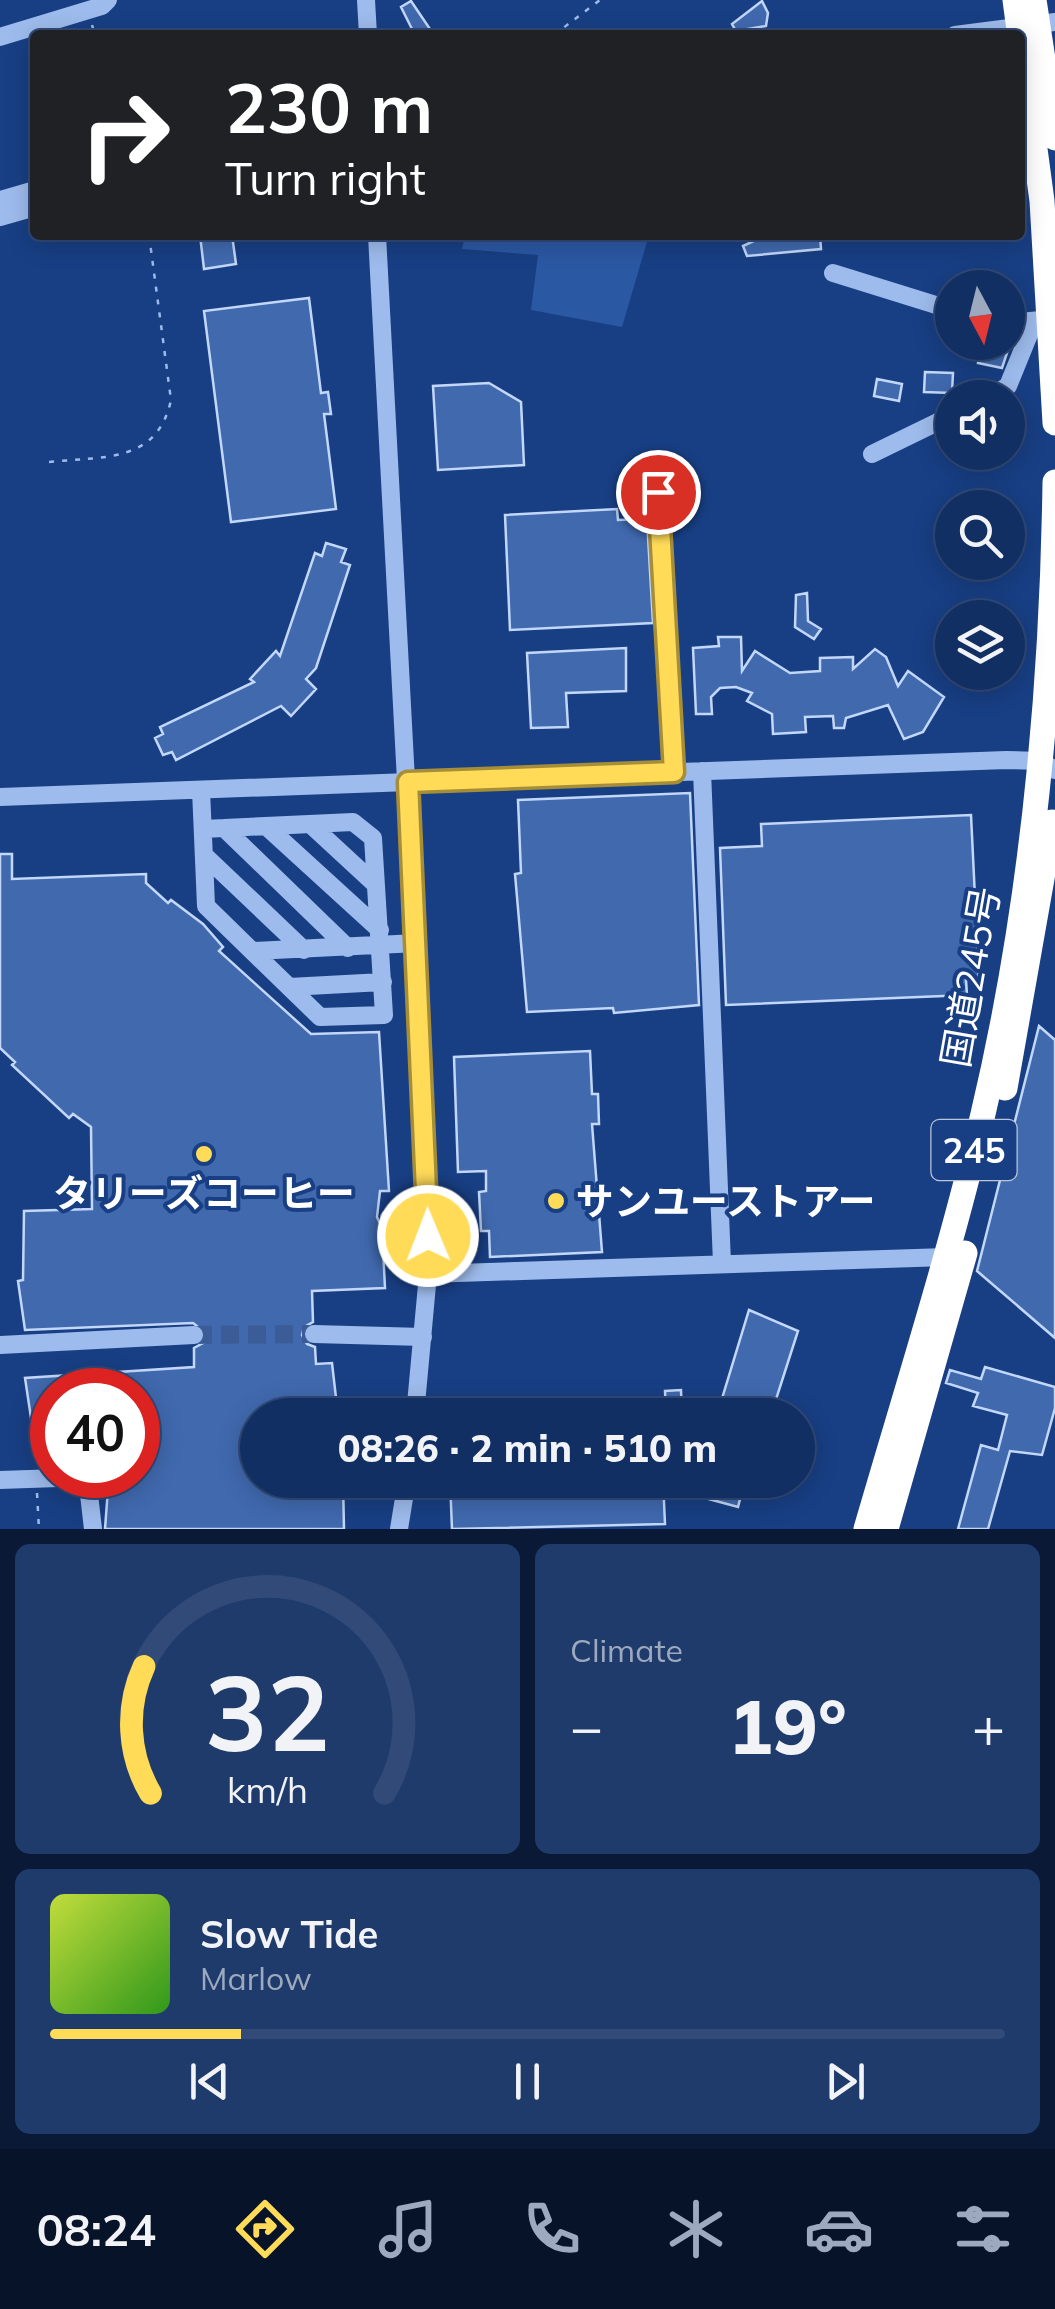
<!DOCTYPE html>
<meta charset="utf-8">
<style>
:root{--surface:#122f63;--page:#1f3b6c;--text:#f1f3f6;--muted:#9ca9be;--line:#314a78;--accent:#ffdb58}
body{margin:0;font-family:Mulish,"Noto Sans JP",sans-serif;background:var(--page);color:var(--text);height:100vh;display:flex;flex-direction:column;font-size:38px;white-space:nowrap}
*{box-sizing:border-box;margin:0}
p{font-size:32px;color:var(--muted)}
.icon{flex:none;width:55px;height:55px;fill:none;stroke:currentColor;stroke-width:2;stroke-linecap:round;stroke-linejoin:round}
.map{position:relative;height:1529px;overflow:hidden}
.panel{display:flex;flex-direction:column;gap:15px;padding:15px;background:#0a1a36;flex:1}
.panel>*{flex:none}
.guide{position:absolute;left:30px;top:30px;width:995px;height:210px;border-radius:10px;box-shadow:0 5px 25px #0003,0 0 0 2px var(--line);background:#202124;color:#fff;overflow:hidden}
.needle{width:65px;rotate:173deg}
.fabs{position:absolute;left:935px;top:270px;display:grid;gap:20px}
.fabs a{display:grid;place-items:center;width:90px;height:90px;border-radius:50%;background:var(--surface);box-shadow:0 5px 25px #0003,0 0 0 2px var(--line);font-size:50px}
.speed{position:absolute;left:30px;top:1368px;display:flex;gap:20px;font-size:50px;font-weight:700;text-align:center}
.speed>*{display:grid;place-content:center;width:130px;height:130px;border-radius:50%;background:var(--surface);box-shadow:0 5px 25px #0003,0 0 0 2px var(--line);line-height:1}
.speed .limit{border:15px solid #d22;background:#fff;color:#111}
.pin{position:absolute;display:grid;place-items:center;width:85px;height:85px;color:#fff;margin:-42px;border:5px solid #fff;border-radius:50%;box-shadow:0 2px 10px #0007}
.me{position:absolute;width:110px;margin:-55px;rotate:359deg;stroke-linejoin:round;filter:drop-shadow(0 0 8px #0008)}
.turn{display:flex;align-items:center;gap:35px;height:210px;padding:0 30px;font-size:45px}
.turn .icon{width:130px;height:130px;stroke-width:2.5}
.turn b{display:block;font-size:70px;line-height:85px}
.big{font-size:75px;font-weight:800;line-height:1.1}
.panel .card{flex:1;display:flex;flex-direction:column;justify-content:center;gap:15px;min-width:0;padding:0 35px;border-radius:15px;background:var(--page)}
.panel .dial{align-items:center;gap:0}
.dial svg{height:260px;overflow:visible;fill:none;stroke:var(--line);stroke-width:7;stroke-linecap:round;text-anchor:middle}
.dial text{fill:var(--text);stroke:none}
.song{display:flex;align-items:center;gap:30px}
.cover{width:120px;height:120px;border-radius:15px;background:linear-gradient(135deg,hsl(70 70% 55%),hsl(110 70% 35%))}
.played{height:10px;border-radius:5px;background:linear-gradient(90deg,var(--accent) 20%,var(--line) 20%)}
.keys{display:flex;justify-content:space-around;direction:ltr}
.heat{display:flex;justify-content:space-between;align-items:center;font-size:55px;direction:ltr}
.panel .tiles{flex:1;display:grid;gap:15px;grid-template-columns:1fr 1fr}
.card:last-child{grid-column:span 2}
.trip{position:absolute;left:240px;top:1398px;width:575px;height:100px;border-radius:50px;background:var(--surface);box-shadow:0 5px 25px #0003,0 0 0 2px var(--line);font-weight:800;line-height:100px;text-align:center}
.tab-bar{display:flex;height:160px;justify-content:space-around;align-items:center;background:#071328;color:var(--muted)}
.tab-bar .icon{width:70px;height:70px}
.tab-bar .active{color:var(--accent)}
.tab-bar b{font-size:45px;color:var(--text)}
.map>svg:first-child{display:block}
.green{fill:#2b58a3}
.building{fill:#4069ae;stroke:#c2d7f9;stroke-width:2.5}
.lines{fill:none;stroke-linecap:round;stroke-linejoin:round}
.minor-tunnel{stroke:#3b5c96;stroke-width:18;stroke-dasharray:18 9;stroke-linecap:butt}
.path{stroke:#9dbbec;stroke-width:2.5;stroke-dasharray:5 8;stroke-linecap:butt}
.minor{stroke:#9dbbec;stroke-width:18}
.highway{stroke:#fff;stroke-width:25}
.route-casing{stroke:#a68e39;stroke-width:25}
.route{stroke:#ffdb58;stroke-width:18}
.poi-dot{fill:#ffdb58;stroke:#183f84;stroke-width:4}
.labels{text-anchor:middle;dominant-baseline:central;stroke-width:8;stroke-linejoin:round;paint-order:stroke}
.shield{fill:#183f84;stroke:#bac5da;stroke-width:2.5}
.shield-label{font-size:35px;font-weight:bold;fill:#fff}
.street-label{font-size:38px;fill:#fff;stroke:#183f84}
.poi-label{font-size:38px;font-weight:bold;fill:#fff;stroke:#183f84}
</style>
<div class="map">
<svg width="1055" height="1529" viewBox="0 0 1055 1529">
<rect width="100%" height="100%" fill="#183f84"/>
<!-- green -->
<path class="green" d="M465 235H649L622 327 531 310 538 255 462 249Z"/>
<!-- building -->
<path class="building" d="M411 1 434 35H415L401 7Z
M762 1 768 13 766 26 736 31 732 24Z
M200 235H232L236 264 204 269Z
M751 235H820L821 249 747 256 743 246 754 241Z
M309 298 321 393 328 392 331 414H324L336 509 231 522 204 311Z
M981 345 1008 350 1002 368 978 363Z
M925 372 953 373 952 393 924 392Z
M877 379 902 384 899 401 874 396Z
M489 383 521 402 524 465 438 470 433 386Z
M617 509 618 520 647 519 653 623 510 630 505 515Z
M326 543 346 549 341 562 350 565 316 668 306 679 316 689 291 716 281 706 176 760 172 752 163 755 155 738 163 734 160 727 254 682 250 679 276 651 280 656 315 553 322 556Z
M807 593 808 621 821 629 814 639 795 627 796 595Z
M718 637H741L742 671 755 651 790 673 820 671V658L853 657V669L875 649 886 657 898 686 908 671 944 697 923 732 904 739 888 705 846 718 844 728H834L833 716 805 717 806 732 773 734 772 714 747 701 752 693 736 687 720 688 711 697 712 714H696L693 648 719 646Z
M626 648V691L566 693 568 727 531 728 527 653Z
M690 793 699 1005 614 1013 613 1008 527 1012 515 874 521 873 518 800Z
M971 815 979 980H966L967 995 726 1005 720 848 762 846 761 824Z
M0 854H12V879L146 874V883L168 903 171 900 203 924 223 947 219 951 311 1034 379 1032 389 1191H380L377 1217 382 1228 385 1288 312 1291 313 1322 304 1327 302 1335 307 1344 315 1347 316 1364 332 1363 338 1415H258V1480H343L344 1529H105L109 1475H138V1390H52V1457L37 1458 25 1378 194 1367V1348L205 1342 206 1333 193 1323 25 1330 18 1281 23 1280 24 1211 92 1209 91 1127 73 1114 69 1118 12 1065 15 1062 0 1048Z
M1039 1026 1055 1040V1338L977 1271Z
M590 1051 592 1094H598L599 1124H592L602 1252 490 1257 489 1231H481L479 1192 486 1191V1171L458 1172 454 1057Z
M749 1310 798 1331 771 1415H717Z
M985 1367 1055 1387V1408L1042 1455 1010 1451 988 1529H958L981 1445 998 1450 1007 1415 973 1406 978 1393 946 1383 950 1370 981 1379Z
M681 1390 682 1415H666L665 1391Z
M450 1480H663L665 1524 452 1529Z
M698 1480H745L738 1507 694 1495Z"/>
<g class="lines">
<!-- minor-tunnel -->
<path class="minor-tunnel" d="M194 1335 314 1334"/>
<!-- path -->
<path class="path" d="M92 25 95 35
M554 35 600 0
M49 462C103 456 157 464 171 400L149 235
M37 1493 39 1529"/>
<!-- minor -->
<path class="minor" d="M366 0 368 35
M955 35 1055 22
M0 37 102 6 108 0
M0 200 35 190
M0 217 35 207
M377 235 427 1176 428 1274 415 1415
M833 273 952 310
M1008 323 1041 320
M987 398 1008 386 1034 322
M872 454 952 415
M658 492 674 772
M702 771 722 1263
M201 790 206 906 252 951 417 943
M0 797 1006 760 1040 761 1055 770
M310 824 376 885
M266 826 380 930
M224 828 348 948
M203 829 353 822 373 838 384 1015 320 1017 252 951
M204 855 304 950
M289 987 383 982
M389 1218 428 1217
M428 1274 946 1257
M314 1334 423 1337
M0 1345 194 1335
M0 1480 87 1477 93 1529
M399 1529 407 1480"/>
<!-- highway -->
<path class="highway" d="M1015 0 1042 201 1055 423
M1034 0 1055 138
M1005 1088 1052 822
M866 1529C906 1391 950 1254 983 1114 1032 908 1052 694 1055 482
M886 1529 965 1253"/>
</g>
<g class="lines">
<defs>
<path id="route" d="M428 1236 408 782 674 772 658 492"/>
</defs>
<!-- route casing -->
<use href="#route" class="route-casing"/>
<!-- route -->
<use href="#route" class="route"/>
</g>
<!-- markers -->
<g class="poi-dot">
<circle cx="204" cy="1154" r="10"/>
<circle cx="556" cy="1201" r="10"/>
</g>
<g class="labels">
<!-- shield labels -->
<rect class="shield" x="931.5" y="1120" width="85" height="60" rx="8"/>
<g class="shield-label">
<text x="974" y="1150">245</text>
</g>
<!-- street labels -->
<g class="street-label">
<text transform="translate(970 977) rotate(-80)">国道245号</text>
</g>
<!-- poi labels -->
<g class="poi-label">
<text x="204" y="1193">タリーズコーヒー</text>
<text x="576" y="1201" text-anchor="start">サンユーストアー</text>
</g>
</g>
</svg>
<div class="fabs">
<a><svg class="needle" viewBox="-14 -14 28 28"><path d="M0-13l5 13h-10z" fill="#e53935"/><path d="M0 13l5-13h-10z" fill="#9ca9be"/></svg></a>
<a><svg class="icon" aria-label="sound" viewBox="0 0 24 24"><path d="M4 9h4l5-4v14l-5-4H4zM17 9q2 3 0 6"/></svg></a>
<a><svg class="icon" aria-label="search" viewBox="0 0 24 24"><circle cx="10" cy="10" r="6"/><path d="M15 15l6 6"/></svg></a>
<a><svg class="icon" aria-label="layers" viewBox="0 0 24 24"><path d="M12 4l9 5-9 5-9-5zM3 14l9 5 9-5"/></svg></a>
</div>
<div class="speed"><div class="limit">40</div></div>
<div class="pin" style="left:658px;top:492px;background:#d93025"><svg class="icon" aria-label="arrive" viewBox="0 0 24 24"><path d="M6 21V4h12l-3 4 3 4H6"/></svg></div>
<svg class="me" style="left:428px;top:1236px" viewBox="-20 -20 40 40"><circle r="17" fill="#ffdb58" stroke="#fff" stroke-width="3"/><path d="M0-11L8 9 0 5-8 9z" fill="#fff"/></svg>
<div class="trip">08:26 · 2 min · 510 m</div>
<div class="guide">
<div class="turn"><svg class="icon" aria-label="right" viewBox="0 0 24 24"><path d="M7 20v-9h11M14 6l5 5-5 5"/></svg><div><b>230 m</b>Turn right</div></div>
</div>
</div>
<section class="panel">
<div class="tiles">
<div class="card dial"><svg viewBox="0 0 100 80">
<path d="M14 69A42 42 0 1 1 86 69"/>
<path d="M14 69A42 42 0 0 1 12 30" stroke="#ffdb58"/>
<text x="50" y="56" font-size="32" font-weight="700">32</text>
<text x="50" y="72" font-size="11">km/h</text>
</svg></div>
<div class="card"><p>Climate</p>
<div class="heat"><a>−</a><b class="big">19°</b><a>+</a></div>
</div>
<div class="card">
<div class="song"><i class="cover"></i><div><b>Slow Tide</b><p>Marlow</p></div></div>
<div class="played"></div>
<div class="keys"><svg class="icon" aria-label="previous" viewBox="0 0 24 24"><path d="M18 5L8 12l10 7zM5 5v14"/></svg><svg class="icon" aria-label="pause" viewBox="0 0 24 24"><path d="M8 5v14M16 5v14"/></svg><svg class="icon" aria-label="next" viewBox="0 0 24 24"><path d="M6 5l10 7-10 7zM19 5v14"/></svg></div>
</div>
</div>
</section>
<nav class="tab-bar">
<b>08:24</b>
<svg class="icon active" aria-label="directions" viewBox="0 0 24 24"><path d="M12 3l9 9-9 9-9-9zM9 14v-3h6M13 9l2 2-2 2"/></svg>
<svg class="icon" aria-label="music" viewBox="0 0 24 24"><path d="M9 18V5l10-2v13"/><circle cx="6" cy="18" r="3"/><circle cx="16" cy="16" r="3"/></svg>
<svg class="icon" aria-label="phone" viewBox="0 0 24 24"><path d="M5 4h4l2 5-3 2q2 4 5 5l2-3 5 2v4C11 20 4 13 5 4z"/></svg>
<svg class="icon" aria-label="climate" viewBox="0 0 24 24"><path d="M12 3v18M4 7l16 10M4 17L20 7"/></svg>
<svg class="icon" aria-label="car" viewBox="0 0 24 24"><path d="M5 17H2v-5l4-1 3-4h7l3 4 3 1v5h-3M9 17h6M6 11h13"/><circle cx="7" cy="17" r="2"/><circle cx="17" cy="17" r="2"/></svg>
<svg class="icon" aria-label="filters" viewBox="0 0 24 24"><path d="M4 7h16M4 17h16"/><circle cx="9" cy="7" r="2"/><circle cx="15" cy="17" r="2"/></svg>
</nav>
